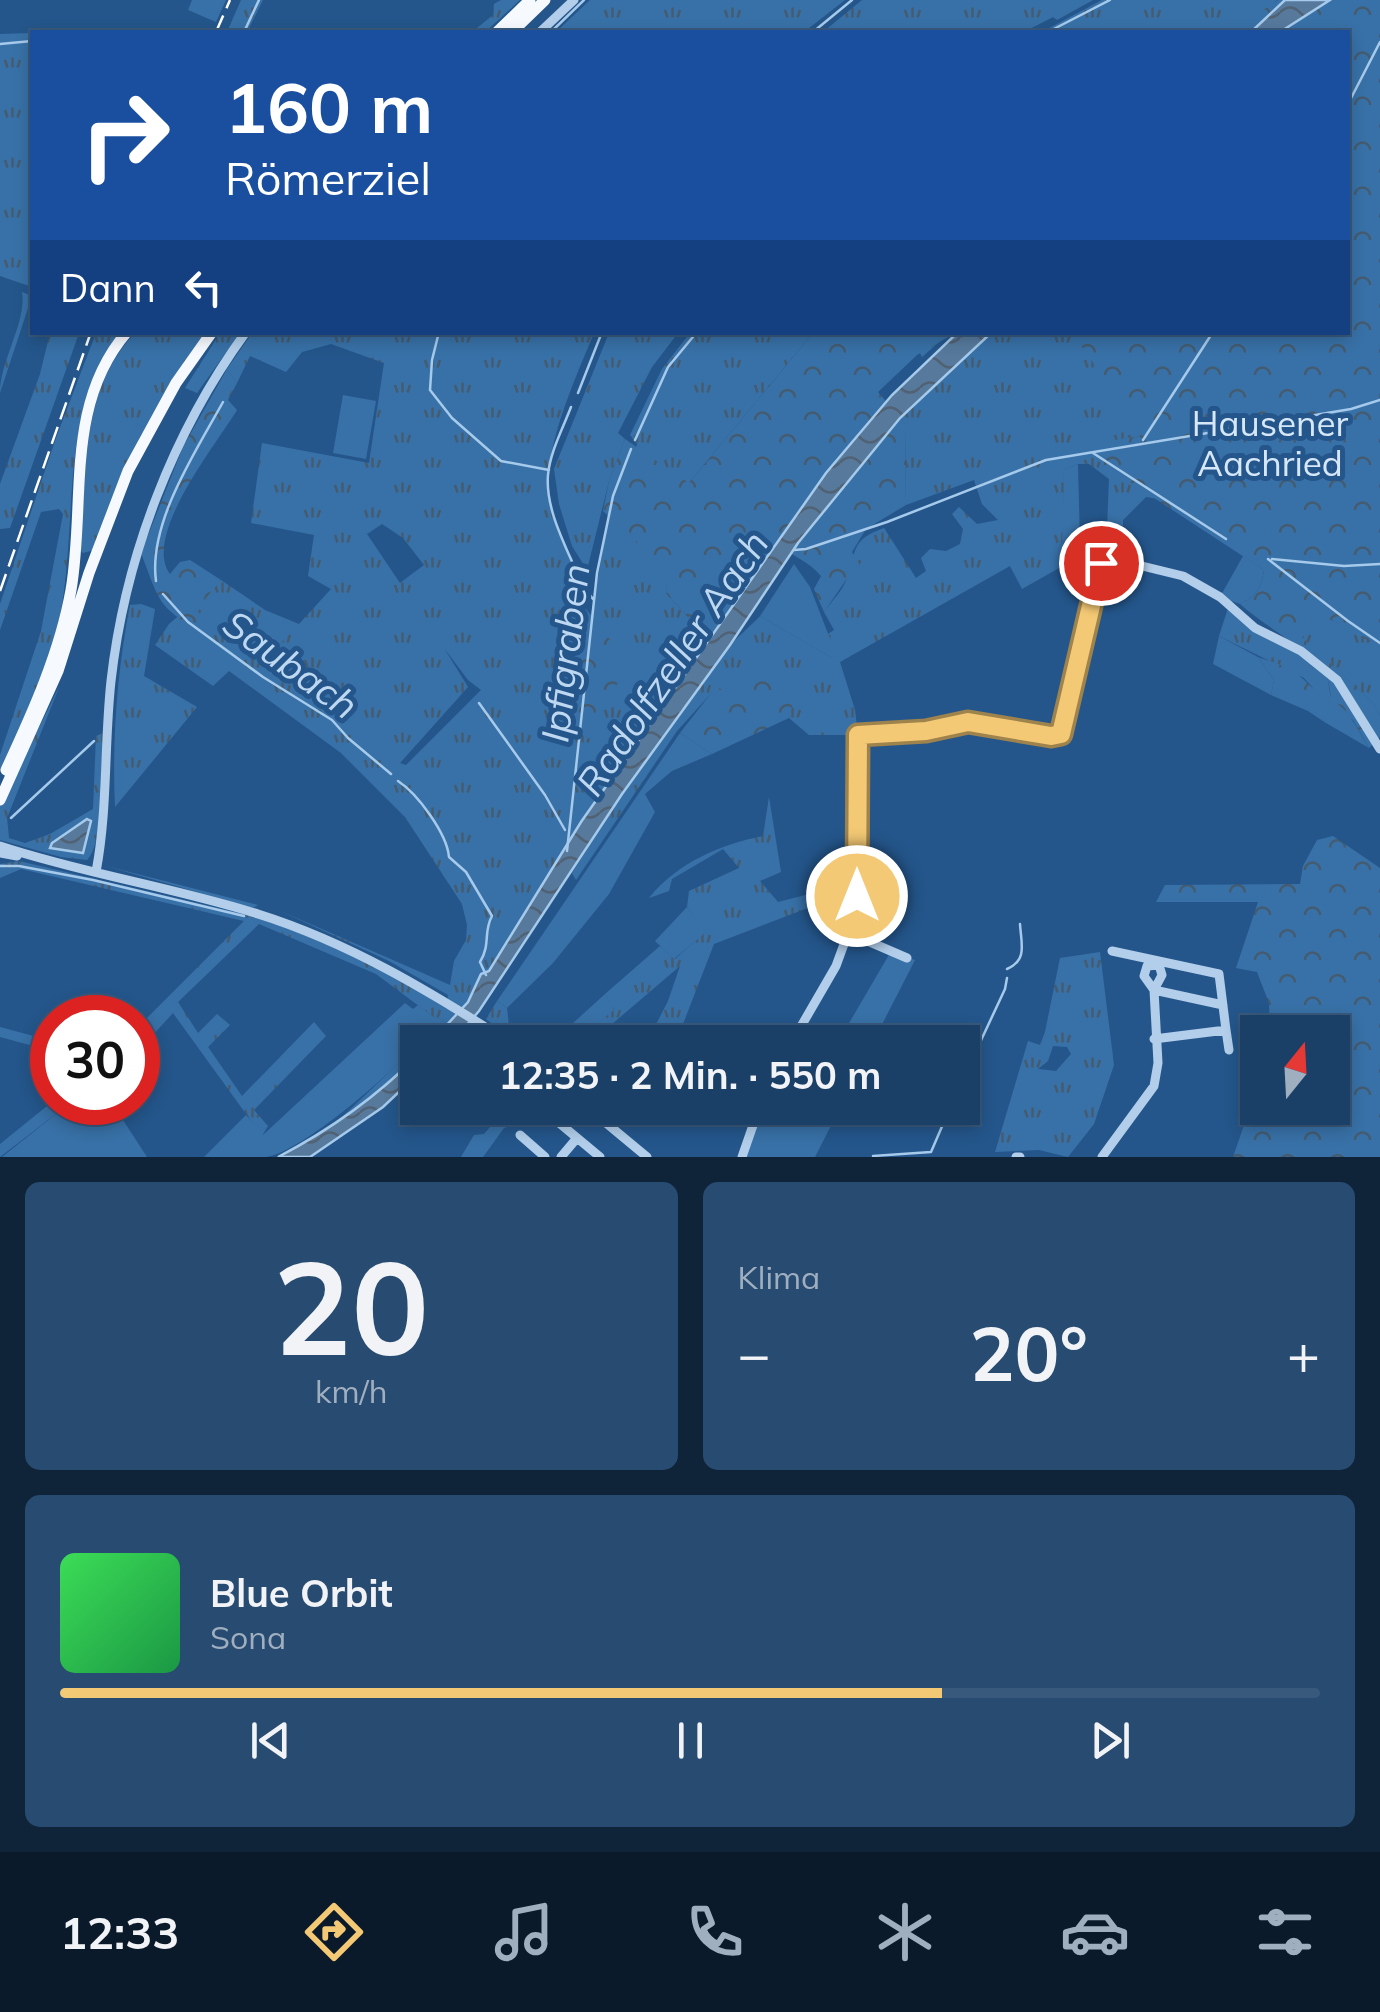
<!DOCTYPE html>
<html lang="de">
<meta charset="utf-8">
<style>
:root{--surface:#1b4068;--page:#284b71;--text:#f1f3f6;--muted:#a0afc0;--line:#39597c;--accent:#f4c975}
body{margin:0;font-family:Mulish,sans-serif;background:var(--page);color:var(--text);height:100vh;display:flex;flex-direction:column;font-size:38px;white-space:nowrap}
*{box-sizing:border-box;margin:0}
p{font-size:32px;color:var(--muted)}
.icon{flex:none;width:55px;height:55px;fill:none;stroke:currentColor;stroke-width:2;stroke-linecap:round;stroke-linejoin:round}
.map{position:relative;height:1157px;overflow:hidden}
.sheet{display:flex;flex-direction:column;gap:25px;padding:25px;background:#0f2339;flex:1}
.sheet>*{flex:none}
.guide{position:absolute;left:30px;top:30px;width:1320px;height:305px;border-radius:0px;box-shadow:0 5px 15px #0003,0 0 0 2px var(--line);background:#1a4fa0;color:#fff;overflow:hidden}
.needle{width:65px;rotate:18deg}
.tools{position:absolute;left:1240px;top:1015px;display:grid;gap:20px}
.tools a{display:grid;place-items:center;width:110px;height:110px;border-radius:0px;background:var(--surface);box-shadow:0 5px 15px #0003,0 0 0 2px var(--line);font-size:50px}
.speed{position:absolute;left:30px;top:995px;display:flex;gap:20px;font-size:50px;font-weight:700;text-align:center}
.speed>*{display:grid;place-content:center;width:130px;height:130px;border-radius:50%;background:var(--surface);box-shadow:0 5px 15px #0003,0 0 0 2px var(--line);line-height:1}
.speed .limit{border:15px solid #d22;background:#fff;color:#111}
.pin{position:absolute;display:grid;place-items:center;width:85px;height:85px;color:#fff;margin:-42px;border:5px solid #fff;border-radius:50%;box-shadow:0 2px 10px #0007}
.me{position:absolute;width:110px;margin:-55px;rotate:0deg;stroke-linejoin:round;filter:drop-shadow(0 0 8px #0008)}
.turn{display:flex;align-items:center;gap:35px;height:210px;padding:0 30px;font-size:45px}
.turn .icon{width:130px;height:130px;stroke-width:2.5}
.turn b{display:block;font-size:70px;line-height:85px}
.then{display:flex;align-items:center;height:95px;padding:0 30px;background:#0003;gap:20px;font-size:38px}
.big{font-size:75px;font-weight:700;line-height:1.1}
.sheet .card{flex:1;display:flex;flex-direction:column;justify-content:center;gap:15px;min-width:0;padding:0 35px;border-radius:15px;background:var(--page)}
.sheet .dial{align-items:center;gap:0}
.dial b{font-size:130px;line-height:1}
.song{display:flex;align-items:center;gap:30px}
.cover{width:120px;height:120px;border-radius:15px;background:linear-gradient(135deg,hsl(130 70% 55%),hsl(140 70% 35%))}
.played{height:10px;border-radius:5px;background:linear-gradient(90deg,var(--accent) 70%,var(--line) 70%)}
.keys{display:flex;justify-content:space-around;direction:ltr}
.heat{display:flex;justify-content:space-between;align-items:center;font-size:55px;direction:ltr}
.sheet .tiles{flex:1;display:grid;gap:25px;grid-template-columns:1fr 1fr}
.card:last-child{grid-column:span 2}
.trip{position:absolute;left:400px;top:1025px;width:580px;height:100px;border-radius:0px;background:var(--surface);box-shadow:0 5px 15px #0003,0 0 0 2px var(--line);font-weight:700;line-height:100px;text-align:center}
.tabs{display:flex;height:160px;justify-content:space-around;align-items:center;background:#0b1a2a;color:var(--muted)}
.tabs .icon{width:70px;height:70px}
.tabs .on{color:var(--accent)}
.tabs b{font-size:45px;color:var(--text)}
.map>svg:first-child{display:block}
.grass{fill:url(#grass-tufts);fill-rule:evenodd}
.forest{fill:url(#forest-crowns)}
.garden{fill:#3871a7}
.water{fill:url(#water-waves);stroke:#a6caeb;stroke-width:2.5}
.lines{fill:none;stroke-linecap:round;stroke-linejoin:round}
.stream{stroke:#a6caeb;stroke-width:2.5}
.minor{stroke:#b2ceea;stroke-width:9}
.major{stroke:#f6f9fe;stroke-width:11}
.rail{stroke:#fff;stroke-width:2.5;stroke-dasharray:18 8;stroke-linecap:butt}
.route-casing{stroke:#9f834c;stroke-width:25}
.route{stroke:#f4c975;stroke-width:18}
.labels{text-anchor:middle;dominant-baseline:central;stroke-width:10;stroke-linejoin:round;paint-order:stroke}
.park-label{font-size:35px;fill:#d6e7f8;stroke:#24568b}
.water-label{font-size:38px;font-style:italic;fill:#bed8f1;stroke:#24568b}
</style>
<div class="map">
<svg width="1380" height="1157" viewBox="0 0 1380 1157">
<defs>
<pattern id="grass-tufts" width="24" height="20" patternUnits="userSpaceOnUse" patternTransform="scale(2.5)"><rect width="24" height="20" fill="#3871a7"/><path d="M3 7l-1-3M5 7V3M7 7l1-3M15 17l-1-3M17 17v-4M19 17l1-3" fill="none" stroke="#445b70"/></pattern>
<pattern id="forest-crowns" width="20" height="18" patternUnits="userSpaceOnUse" patternTransform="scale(2.5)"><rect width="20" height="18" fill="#3871a7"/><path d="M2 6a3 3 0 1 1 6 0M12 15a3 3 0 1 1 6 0" fill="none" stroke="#445b70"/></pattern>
<pattern id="water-waves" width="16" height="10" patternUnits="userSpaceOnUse" patternTransform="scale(2.5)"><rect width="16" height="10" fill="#56799c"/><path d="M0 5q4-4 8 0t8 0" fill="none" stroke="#516274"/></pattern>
</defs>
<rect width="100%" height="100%" fill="#24568b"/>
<!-- grass -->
<path class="grass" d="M241 0H263L247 32H227Z
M501 0H520L485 32H480L477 28 493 15 494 4Z
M590 0H845L804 32H556Z
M862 0H1093L1057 20 1053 17 1024 32H823Z
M1102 0H1277L1252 23 1264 32H1042Z
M32 33V287L0 276V34Z
M22 292 32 296 0 393C0 360 27 322 22 292Z
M50 333H79L10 528 0 529V484L40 374Z
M96 333H121C56 401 80 541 57 629 44 679 21 726 0 772V755L41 631 63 514 59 509 41 512 0 630V604L56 438Z
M135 333H205L140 437 94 550 83 553 80 550C88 475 78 392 135 333Z
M220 333H240L197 393 185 388Z
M252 333H594C576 377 542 450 549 499 553 526 569 554 580 580L574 596 591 615 609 516 668 569 666 593 708 639 581 822 489 971 481 974 468 1002 431 1042H422L435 1030V1018L376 974 259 924 178 1002 198 1033 217 1014 230 1025 208 1047 242 1096 314 1022 326 1036 254 1110 268 1126 262 1136 173 1013 138 1051V1027L244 921 21 869 0 878V864L19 861 248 915 305 935 381 968 447 1009 448 995 389 961 276 909 450 985 454 961 466 940 467 925 462 904 405 817 341 753 229 671 213 686 155 645 169 624 221 580 265 610 299 624 331 589 308 576 314 535 251 523 262 443 369 463 384 363 331 344 302 352 286 372 250 356 237 383 227 369ZM382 524 403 538 424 565 400 583 367 534ZM444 648 468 680 481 690 406 765 400 763 468 687Z
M609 333H678L652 367 618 433 625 439 609 481 587 570 572 546 559 504 554 469Z
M690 333H813L688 484 636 448 637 444 630 435 662 369Z
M910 333H1244L1264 570 1173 501 1146 497 1123 520V546L1142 566 1075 559 1022 589 1010 566 840 662 855 710 858 735H809L789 718 792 703 715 689 677 731 576 880 572 873C620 797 669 719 727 649 737 637 750 627 760 616L834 659 828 634 834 630 824 612C832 601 843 590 847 578 857 551 850 540 884 528L916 578 926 571 921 558 930 549 946 551 960 544 963 529 952 514 959 507 977 524 998 520 982 504 974 480 906 505 905 424 900 418 968 351 948 334 922 357ZM1078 464H1089L1109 479 1106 553H1099L1094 543 1063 545 1064 470Z
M141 604 155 609 144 676 197 707 115 807C112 738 117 673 130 605Z
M1229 605 1255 628 1301 651 1327 676 1331 698 1319 695 1304 678 1219 636Z
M1380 612V715L1373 703 1301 637 1329 619 1370 638Z
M60 685 7 818 9 838 25 843 50 834 93 809 96 736 103 733C102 760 105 843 87 860L61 857 0 840V806Z
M769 797 781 872 760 881 778 902 821 891V903L714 944 676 1042H647L668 1001 680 966 591 1042H551L572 1024 581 1037 613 1010 605 994 660 946 675 959 705 932 687 907 689 891 739 868 723 849 672 879 669 891 649 898C677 863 721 844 763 836Z
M106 866 258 905 253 908Z
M1100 952 1114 1065 1094 1124 1068 1157 1039 1150 995 1152 1028 1041 1040 1045 1045 1032 1060 958ZM1053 1046 1067 1047 1071 1054 1056 1071 1038 1069 1048 1061Z
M497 1001 507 1008 509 1026 530 1042H516L486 1019Z
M0 1027 52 1041V1051L0 1037Z
M417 1046V1056L398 1075 341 1118Z
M52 1102 70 1103 0 1157V1144Z
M506 1108H535L530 1109 525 1121 504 1128 483 1157H461L474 1135 484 1134Z"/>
<!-- forest -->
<path class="forest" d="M1278 0H1380V647L1330 619 1302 637 1373 703 1380 715V737L1369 748 1353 720 1325 703 1326 723 1308 711 1271 695 1274 680 1258 657C1269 661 1281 664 1290 669 1306 678 1314 695 1331 697 1330 690 1329 680 1325 674 1308 648 1264 626 1240 604 1257 595 1261 589 1264 570L1075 446 1140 436 1142 432 1072 333 1348 332V32H1230Z
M813 333H990L974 347 955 333 917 355 878 392 905 424 906 505 866 529 852 552 865 574 848 577 824 612 814 589 821 576C808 561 793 556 776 544L708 639 666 593 667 569 603 511 609 481 625 439 689 483Z
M227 369 237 383 228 400 237 410C215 446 142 536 170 574L180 562 190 560 221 580 196 610 214 626 206 635C157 606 161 605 141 553L183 447Z
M596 623 626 658 623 672 590 739 568 727 559 710 563 675 577 641Z
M756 662 781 685 793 703 789 718 712 754 680 733 715 688 729 690Z
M1333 836 1380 868V1157H1233L1251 1105 1257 1100 1258 1108H1332V1032H1270L1269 1003 1257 972 1236 968 1258 902H1156L1165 885 1300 884 1303 866 1317 840Z"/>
<!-- garden -->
<path class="garden" d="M192 0H226L216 22 188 10Z
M343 395 376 401 366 459 333 453Z
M1078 464 1080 543 1062 545 1064 470Z
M1243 556 1264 570C1261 589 1256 596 1240 604L1220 597Z
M794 564 810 587 839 662 760 616Z
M277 616 296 626 274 651 259 639Z
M1219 636 1258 657 1274 680 1271 695 1213 664Z
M1319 695C1346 701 1356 727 1369 748L1326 723 1309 704Z
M680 733 712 754 672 771 645 794 655 812 609 894 553 963 507 1008 497 1001Z
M687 907 706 932 674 959 655 941Z
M890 953 915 960 873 1042H838Z
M605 994 614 1010 580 1038 572 1024Z
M405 1003 413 1009 418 1005 435 1018V1030L418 1042 417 1046C387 1076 306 1149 267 1157 248 1157 223 1157 204 1157L246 1115 263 1135Z
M71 1102 112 1103 147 1157H2Z
M759 1108H840L815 1157H742Z"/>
<!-- water -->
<path class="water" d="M1285 0H1330L1280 32H1251Z
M957 333H991L900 418 798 543 730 645 622 794 479 1011 452 1042H431L468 1002 481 974 489 971 581 822 826 473 892 395Z
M87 819 91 821 83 853 50 848 52 843Z
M417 1056V1075L383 1107 310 1157H278C328 1131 377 1096 417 1056Z"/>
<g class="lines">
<!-- stream -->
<path class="stream" d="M244 32 259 0
M551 32 584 0
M813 32 852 0
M1048 32 1110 0
M0 44 32 41
M1348 104 1380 42
M439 332 432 360 430 390 452 418 501 461 549 470
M578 393 602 332
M571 407C563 428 550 452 548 475 545 510 567 548 580 580
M635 440 668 367 697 332
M1143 440 1213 332
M1093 453 1226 539
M794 550 806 549 887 522 1046 460 1351 409 1380 400
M1268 559 1348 621 1380 643
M1272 559 1344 566 1380 564
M156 581C148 523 196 451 223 402
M585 589 593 599
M163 594 188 622 263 677 332 720 348 738 391 774
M479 703 545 795 565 830
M398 781C418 794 447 834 449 857L466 872 492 916C483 932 491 944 480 962L486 975
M11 818 94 741
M567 851 597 573 613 496 631 449
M0 866H19L93 880 244 916
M1007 969C1028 960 1021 943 1020 924
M962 1081 1005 989 1007 978
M873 1156 931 1152 950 1108"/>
<!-- minor -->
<path class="minor" d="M540 32 574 0
M0 846C85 874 173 887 258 914 350 943 429 991 509 1042
M0 853 17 856
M96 872C108 809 104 745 111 681 125 557 173 432 246 332
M849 933 907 958
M1112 951 1219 974 1226 1030 1154 1039
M1154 990 1223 1005
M1226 1030 1229 1050
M792 1042 836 966 855 914 858 735 926 731 967 722 1051 737 1061 735 1101 563 1142 566 1183 576 1220 597 1255 628 1301 651 1337 680 1380 749
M588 1108 647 1157
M546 1112 600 1157
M520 1135 545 1157
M561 1157 577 1138
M742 1157 759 1108
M1016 1157H1020
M1102 1157 1154 1086 1158 1063 1154 990 1162 975 1159 965 1147 966 1144 976 1154 990"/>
<!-- major -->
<path class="major" d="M497 32 530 0
M512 32 545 0
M6 770C33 712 60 652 71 590 86 502 64 405 127 332
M0 800 58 671 89 573 128 471 176 383 212 332"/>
<!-- rail -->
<path class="rail" d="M216 32 230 0
M0 591 91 332"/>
</g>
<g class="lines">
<defs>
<path id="route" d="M857 896 858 735 926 731 968 722 1051 736 1061 734 1101 563"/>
</defs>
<!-- route casing -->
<use href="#route" class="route-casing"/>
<!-- route -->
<use href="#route" class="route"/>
</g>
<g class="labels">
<!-- park labels -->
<g class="park-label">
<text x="1270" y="423">Hausener<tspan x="1270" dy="40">Aachried</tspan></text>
</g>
<!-- water labels -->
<g class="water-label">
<text transform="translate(565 653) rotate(-83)">Ipfigraben</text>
<text transform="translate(672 663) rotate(-56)">Radolfzeller Aach</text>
<text transform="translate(291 664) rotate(36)">Saubach</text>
</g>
</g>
</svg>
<div class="tools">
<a><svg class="needle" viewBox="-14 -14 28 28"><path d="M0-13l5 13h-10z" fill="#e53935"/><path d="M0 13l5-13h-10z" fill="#a0afc0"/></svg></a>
</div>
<div class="speed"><div class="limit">30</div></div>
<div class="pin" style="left:1101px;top:563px;background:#d93025"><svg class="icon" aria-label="arrive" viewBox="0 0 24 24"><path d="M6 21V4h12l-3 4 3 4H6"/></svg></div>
<svg class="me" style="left:857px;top:896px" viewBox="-20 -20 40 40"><circle r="17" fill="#f4c975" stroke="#fff" stroke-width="3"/><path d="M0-11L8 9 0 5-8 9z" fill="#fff"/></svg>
<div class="trip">12:35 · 2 Min. · 550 m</div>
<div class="guide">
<div class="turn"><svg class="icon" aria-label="right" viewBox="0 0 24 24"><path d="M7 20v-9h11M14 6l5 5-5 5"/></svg><div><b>160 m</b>Römerziel</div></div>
<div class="then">Dann<svg class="icon" aria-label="left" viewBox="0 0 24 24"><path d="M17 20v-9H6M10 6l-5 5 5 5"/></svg></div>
</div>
</div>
<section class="sheet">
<div class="tiles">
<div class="card dial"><b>20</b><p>km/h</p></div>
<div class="card"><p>Klima</p>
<div class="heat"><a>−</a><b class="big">20°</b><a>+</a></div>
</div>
<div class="card">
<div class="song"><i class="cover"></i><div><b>Blue Orbit</b><p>Sona</p></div></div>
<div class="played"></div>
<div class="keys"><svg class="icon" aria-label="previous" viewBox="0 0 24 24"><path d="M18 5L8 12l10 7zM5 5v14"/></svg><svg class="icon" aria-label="pause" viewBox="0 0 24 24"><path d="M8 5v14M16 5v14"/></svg><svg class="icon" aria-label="next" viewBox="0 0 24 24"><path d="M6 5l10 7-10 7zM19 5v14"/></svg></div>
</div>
</div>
</section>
<nav class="tabs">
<b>12:33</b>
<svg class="icon on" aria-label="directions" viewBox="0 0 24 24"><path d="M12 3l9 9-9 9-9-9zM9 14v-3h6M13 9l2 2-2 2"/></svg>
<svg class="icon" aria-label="music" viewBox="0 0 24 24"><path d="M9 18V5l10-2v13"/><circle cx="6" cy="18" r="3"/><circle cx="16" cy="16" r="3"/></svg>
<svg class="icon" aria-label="phone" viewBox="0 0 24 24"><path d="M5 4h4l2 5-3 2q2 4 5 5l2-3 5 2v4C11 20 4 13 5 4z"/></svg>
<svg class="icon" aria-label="climate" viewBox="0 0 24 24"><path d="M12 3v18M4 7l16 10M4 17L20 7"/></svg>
<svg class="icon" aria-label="car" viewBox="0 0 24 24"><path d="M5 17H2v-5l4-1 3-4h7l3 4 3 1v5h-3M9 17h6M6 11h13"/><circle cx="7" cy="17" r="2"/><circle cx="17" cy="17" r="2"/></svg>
<svg class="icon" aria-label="filters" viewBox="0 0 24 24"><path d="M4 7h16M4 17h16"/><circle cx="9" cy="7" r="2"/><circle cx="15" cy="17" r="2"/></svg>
</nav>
